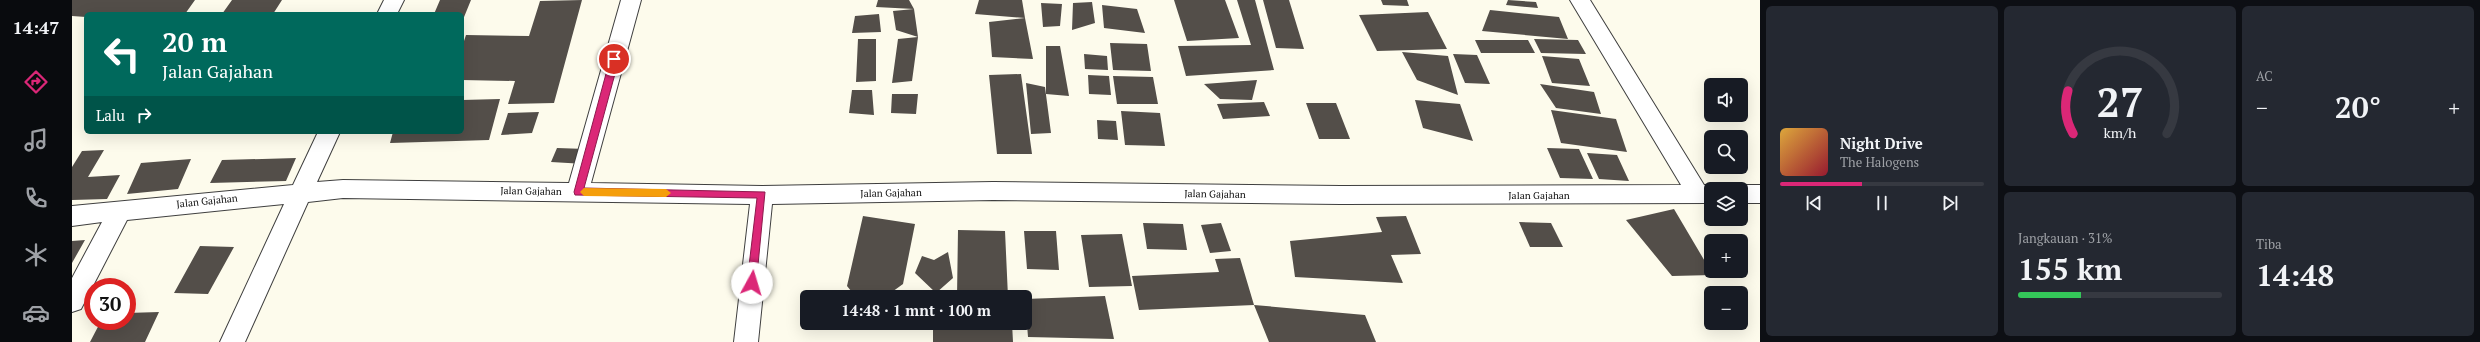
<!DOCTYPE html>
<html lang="id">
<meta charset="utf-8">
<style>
:root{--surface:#171b24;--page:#242831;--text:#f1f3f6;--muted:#9ea1a6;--line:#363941;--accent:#db2777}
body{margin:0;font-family:"PT Serif",serif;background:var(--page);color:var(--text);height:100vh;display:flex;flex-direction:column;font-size:15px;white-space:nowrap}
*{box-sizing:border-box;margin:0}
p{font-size:13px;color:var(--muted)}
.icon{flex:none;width:22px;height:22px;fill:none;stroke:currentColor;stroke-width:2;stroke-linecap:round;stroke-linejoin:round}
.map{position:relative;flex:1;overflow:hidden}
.details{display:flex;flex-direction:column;gap:6px;padding:6px;background:#0d0f14;width:720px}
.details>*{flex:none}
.top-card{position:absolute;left:12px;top:12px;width:380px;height:122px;border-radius:6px;box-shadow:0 4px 16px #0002;background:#00695c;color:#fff;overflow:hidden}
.controls{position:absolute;left:1632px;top:78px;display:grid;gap:8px}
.controls a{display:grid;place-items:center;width:44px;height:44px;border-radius:6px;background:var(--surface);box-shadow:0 4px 16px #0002;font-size:20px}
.speed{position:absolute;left:12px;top:278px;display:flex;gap:8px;font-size:20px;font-weight:700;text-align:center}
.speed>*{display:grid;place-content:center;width:52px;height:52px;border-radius:50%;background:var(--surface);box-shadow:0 4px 16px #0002;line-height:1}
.speed .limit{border:6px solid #d22;background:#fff;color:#111}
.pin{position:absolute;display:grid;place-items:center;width:34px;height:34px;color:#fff;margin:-17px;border:2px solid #fff;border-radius:50%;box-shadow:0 1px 4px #0007}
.me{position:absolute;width:44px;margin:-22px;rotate:6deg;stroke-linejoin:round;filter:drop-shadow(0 0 3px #0008)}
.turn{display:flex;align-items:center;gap:14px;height:84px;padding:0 12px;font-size:18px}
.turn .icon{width:52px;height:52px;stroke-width:2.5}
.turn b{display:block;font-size:28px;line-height:34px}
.then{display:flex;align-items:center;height:38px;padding:0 12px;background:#0003;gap:8px;font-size:15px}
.big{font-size:30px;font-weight:800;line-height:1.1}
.details .tile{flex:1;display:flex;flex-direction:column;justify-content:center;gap:6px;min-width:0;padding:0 14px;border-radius:6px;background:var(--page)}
.details .dial{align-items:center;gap:0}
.dial svg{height:104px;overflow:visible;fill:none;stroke:var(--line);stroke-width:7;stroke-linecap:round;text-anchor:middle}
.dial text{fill:var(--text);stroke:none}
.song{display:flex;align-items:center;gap:12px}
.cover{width:48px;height:48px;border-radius:6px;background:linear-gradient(135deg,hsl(40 70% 55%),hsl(350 70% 35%))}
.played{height:4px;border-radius:2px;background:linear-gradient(90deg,var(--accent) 40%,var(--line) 40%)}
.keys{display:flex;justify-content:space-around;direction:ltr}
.heat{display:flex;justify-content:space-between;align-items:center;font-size:22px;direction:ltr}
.charge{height:6px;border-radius:3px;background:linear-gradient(90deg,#34c759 31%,var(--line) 0)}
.details .tiles{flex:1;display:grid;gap:6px;grid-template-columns:repeat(3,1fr)}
.tile:first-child{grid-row:span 2}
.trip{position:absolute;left:728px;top:290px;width:232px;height:40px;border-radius:6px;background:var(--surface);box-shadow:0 4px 16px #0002;font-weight:800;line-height:40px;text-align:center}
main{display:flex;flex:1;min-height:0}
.dock{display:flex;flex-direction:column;width:72px;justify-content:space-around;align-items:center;background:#090b0e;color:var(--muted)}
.dock .icon{width:28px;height:28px}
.dock .active{color:var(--accent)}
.dock b{font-size:18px;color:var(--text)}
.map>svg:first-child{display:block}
.building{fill:#534e49}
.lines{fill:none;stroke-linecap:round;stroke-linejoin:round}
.minor-casing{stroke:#3f3f3f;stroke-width:2}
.minor{fill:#fff;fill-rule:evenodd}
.route{fill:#db2777;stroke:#8e194d}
.slow{fill:#f59e0b}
.labels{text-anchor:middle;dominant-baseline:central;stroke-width:4;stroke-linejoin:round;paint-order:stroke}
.street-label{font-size:10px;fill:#0c0c0c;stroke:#fff}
</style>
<main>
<nav class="dock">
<b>14:47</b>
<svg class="icon active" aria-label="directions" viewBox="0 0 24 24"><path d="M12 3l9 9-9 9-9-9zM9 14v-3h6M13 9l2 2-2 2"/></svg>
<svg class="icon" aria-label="music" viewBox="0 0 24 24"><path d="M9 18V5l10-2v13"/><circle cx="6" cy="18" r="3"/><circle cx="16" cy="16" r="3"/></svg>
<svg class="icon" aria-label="phone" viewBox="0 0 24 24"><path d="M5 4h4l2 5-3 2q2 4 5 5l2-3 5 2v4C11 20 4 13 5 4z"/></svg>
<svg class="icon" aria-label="climate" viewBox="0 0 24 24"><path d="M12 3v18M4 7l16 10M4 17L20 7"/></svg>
<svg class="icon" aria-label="car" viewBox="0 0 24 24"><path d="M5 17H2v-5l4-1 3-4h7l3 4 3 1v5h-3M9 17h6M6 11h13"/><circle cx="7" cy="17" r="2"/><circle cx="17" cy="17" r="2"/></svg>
</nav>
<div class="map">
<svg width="1688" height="342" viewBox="0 0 1688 342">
<rect width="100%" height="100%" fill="#fdfbec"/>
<!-- building -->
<path class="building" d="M0 0H123L113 14H14V17L0 16Z
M160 0H210L201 14H150Z
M368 0H399L390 22V14H362Z
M510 0 482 103 436 104 443 81 390 80V47L394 35 457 36 468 1Z
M806 0H837L842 9 804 7Z
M907 0H950L953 18 903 14Z
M1102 0H1153L1167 38 1115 41Z
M1165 0H1183L1202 70 1114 76 1106 46 1179 45Z
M1191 0H1217L1232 49 1204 48Z
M1309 0H1335L1337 6 1311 5Z
M1436 0 1464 2 1466 8 1434 5Z
M1020 2 1023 23 1000 30 1001 3Z
M969 3 990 4 988 26 971 27Z
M1030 5 1065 9 1073 33 1032 28Z
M842 9 846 37 824 30 821 11Z
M1418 10 1487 17 1496 39 1410 31Z
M1356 12 1375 49 1305 51 1287 15Z
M807 14 809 32 780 33 783 16Z
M953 18 961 59 920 57 917 22Z
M846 37 840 81 820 83 826 39Z
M786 39H804V81L784 82Z
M1462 39 1506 40 1514 54 1469 53Z
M1403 40H1456L1463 53H1409Z
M1038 43 1075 44 1079 71 1041 70Z
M974 46H988L997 96 974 94Z
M1330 52 1376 56 1386 95 1345 80Z
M1012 54 1035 56 1036 70 1013 69Z
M1381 54 1405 55 1418 84 1393 83Z
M1470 56 1507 59 1518 86 1480 83Z
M949 74 960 154H925L917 75Z
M1016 75 1037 76 1039 95 1017 94Z
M1041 76 1081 77 1086 104H1045Z
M1185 80 1180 100 1148 99 1132 84Z
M954 83 973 87 979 133 959 134Z
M1468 84 1522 92 1529 114 1484 108Z
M780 90H800L802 115 777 113Z
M820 94H846L844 114 819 113Z
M428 99 417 140 318 143 321 132H390V100Z
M1343 100 1388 104 1401 141 1351 128Z
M1192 102 1198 116 1151 119 1145 104Z
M1234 103H1264L1278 139H1247Z
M1479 110 1544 119 1555 152 1489 143Z
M1049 111 1088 113 1093 146 1053 145Z
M467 112 460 133 429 135 436 113Z
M1025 120 1044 121 1046 140 1026 139Z
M485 148 514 149 513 164 479 162Z
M1475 148 1507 149 1521 179 1488 178Z
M32 150 16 177 48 175 35 199 0 200V167L10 151Z
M1515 153 1545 155 1557 181 1527 179Z
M224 158 214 181 138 183 150 160Z
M119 159 106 189 55 194 69 163Z
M1602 209 1641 275 1600 276 1554 220Z
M791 216 843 224 831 284 813 297H784L775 286Z
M1334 216 1349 254 1319 255 1331 283 1223 277 1218 241 1310 232 1304 217Z
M1447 222 1479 223 1491 247H1458Z
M1071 223 1111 224 1115 250 1075 249Z
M1149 223 1159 251 1138 253 1129 225Z
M886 230 933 231 936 297H885Z
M952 231H984L987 270 955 269Z
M1050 234 1060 286 1017 287 1009 235Z
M13 240 0 263V241Z
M128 246 162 247 136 294 102 293Z
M876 252 881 278 864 293 843 273 850 256 862 260Z
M1168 258 1182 305 1067 310 1060 276 1147 272 1143 259Z
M1033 296 1042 339 956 337 953 299Z
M1182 305 1293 315 1304 342H1197Z
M87 312 73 342H18L29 321H55V313Z
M861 323H940L941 342H861Z"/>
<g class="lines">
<defs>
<path id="minor" d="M312 0H332L325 14H305Z
M549 0H569L519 183 690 186 921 182 1269 186 1609 185 1498 0H1518L1632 185H1639L1648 189H1639V203L1269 204 921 200 700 204 686 342H662L678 204 271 198 236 202 173 342H148L212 204 55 220 9 309 0 312V278L30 222 0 226V206L221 185 246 132H268L245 182 271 180 497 183Z
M1669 185H1688V203H1669V189H1660Z"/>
</defs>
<!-- minor casing -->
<use href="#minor" class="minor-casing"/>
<!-- minor -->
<use href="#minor" class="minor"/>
</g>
<!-- route -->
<path class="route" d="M542 56 547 59 512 188 693 192 684 286H677L675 283 685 198 503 195 502 192 538 59Z"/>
<!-- slow -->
<path class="slow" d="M512 188 594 189 599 193 594 197 512 196 508 192Z"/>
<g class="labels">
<!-- street labels -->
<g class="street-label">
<text transform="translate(459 191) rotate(1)">Jalan Gajahan</text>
<text transform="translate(819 193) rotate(-1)">Jalan Gajahan</text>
<text transform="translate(1143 194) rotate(1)">Jalan Gajahan</text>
<text x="1467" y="195">Jalan Gajahan</text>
<text transform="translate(135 201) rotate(-6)">Jalan Gajahan</text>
</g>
</g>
</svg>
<div class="controls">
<a><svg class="icon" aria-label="sound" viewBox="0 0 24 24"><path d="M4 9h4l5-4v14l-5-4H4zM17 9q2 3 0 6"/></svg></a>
<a><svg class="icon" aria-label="search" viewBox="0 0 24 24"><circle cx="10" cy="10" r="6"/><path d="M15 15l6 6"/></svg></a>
<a><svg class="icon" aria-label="layers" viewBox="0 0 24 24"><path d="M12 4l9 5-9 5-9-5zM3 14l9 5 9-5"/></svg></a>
<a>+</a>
<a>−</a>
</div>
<div class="speed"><div class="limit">30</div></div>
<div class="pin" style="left:542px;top:59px;background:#d93025"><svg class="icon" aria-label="arrive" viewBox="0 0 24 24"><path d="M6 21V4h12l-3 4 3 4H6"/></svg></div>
<svg class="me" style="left:680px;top:283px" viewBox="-20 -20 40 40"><circle r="19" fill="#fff"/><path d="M0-13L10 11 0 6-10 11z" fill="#db2777"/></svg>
<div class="trip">14:48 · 1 mnt · 100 m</div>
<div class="top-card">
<div class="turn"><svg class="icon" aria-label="left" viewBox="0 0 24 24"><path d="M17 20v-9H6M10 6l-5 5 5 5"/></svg><div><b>20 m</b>Jalan Gajahan</div></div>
<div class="then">Lalu<svg class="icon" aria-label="right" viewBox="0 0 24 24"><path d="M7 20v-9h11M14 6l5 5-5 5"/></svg></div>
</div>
</div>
<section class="details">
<div class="tiles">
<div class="tile">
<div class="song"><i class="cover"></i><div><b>Night Drive</b><p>The Halogens</p></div></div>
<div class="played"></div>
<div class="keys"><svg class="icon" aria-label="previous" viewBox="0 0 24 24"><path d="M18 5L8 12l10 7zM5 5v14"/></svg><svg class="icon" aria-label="pause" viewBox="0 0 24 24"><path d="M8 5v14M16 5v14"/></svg><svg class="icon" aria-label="next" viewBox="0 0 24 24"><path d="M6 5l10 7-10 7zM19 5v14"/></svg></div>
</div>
<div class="tile dial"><svg viewBox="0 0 100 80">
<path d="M14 69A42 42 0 1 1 86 69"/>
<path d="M14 69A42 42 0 0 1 10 36" stroke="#db2777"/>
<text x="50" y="56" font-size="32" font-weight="700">27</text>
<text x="50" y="72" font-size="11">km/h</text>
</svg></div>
<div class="tile"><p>AC</p>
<div class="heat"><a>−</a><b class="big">20°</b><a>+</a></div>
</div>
<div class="tile"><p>Jangkauan · 31%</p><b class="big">155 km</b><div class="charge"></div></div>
<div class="tile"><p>Tiba</p><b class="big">14:48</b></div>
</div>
</section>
</main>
